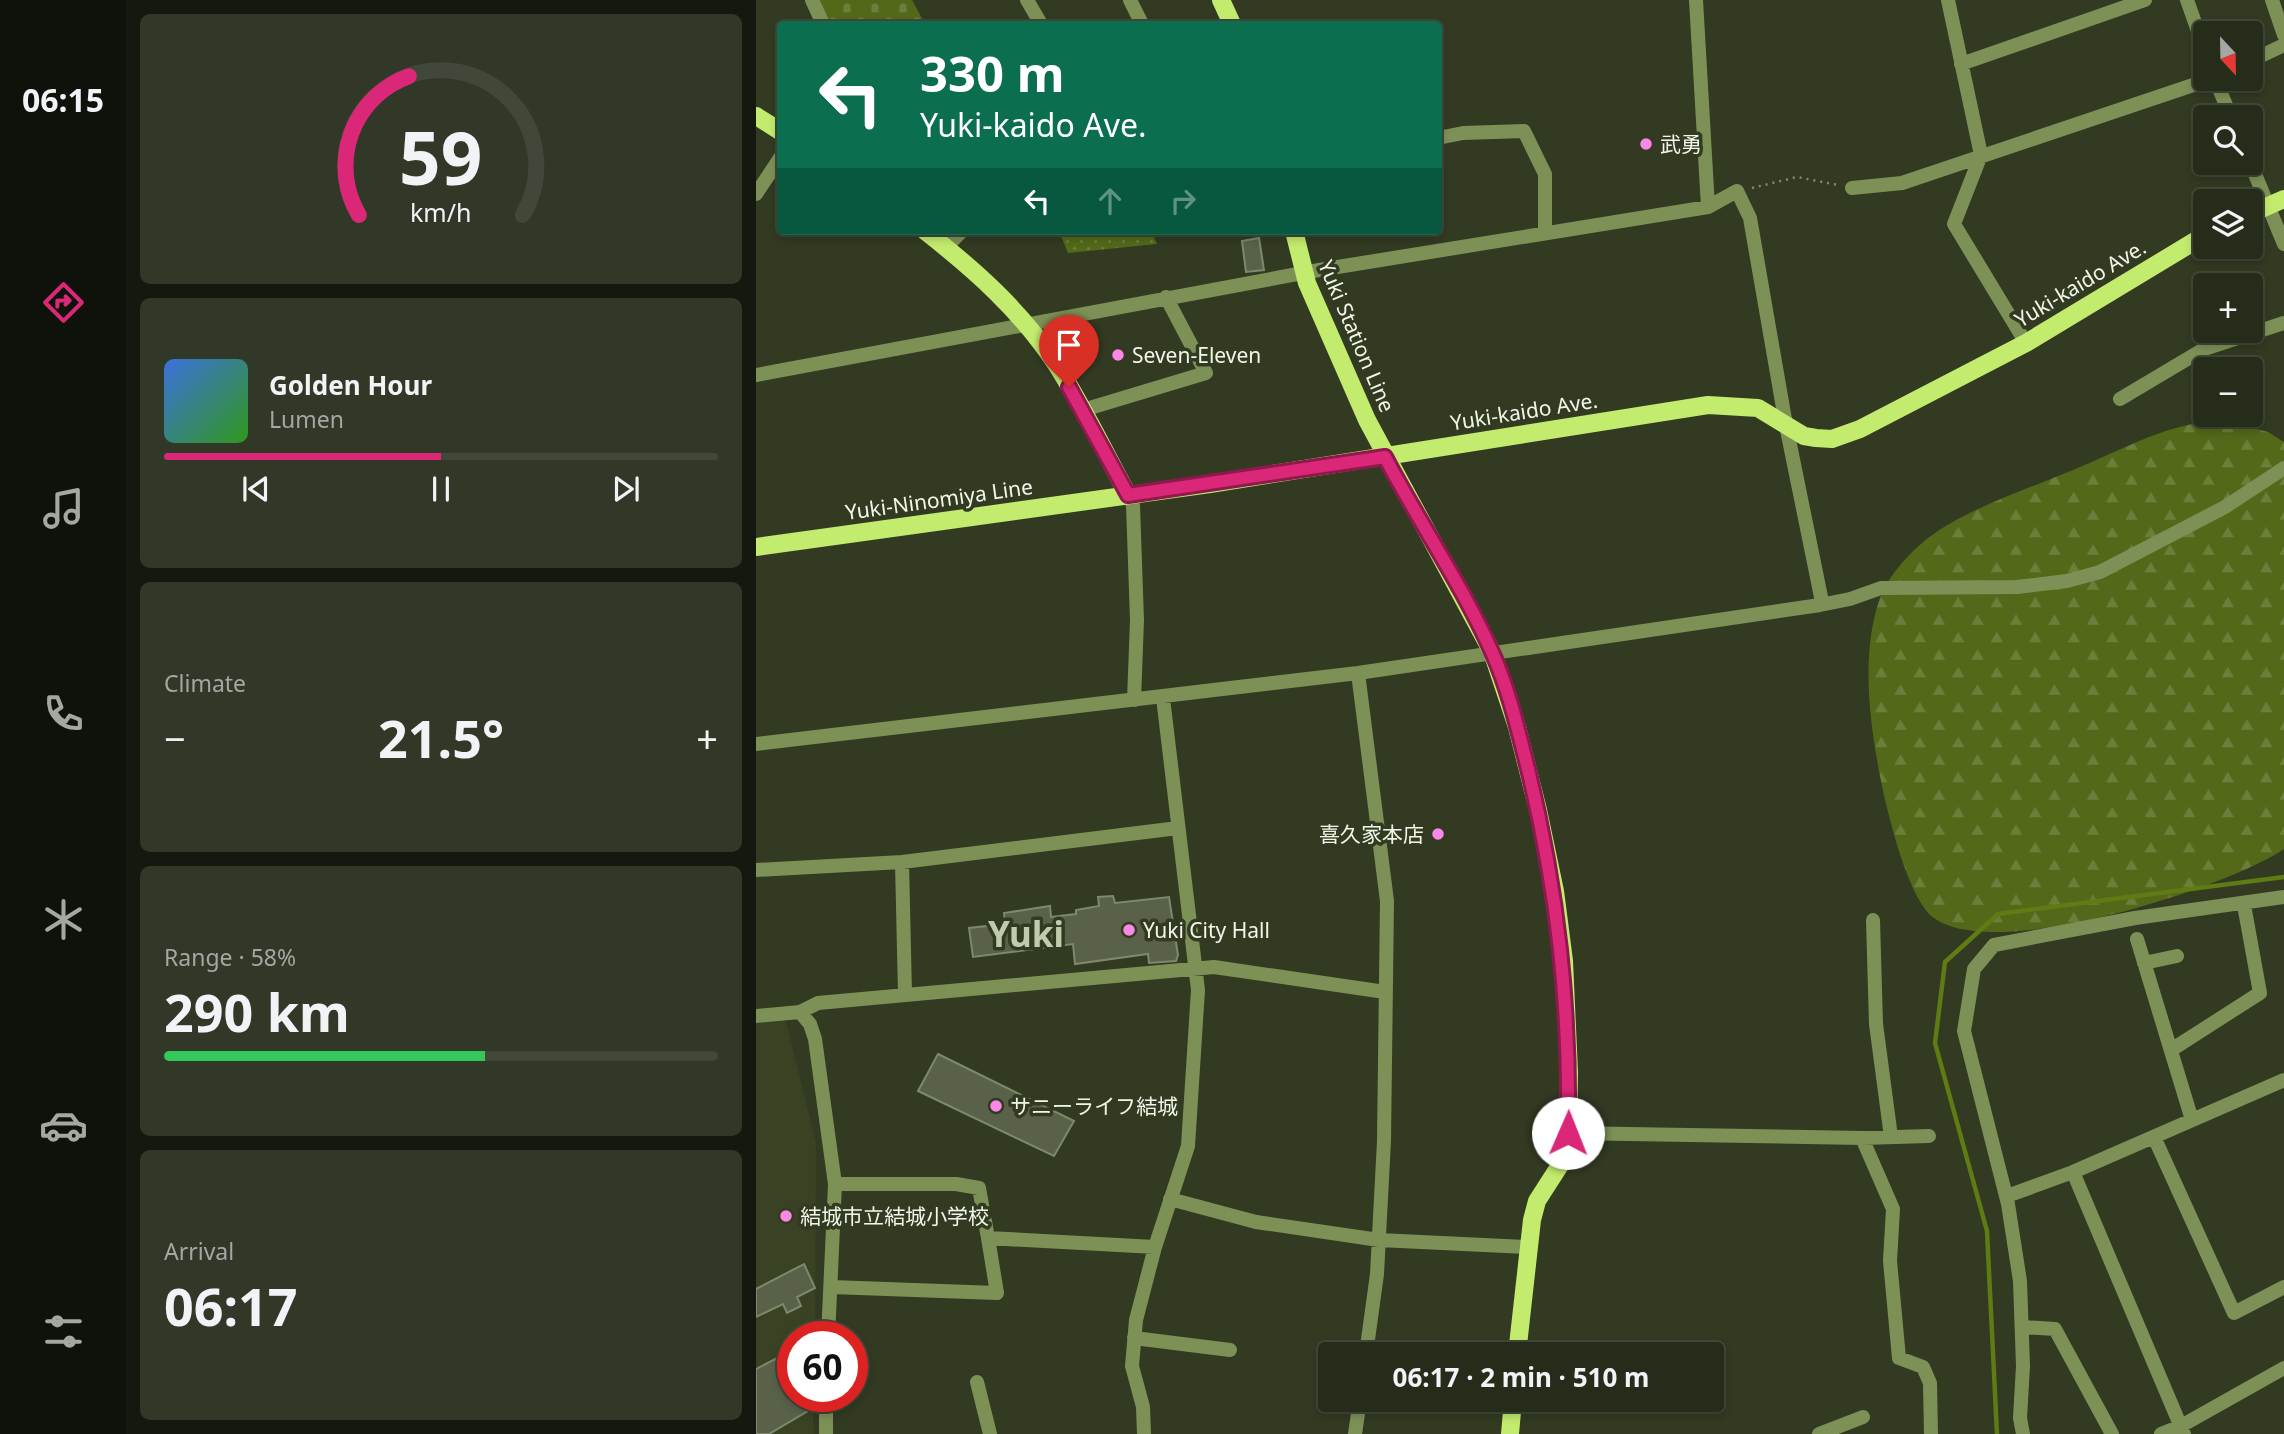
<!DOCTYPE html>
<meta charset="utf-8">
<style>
:root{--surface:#262c1a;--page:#323827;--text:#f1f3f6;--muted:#a4a7a2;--line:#424839;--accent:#db2777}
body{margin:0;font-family:"Noto Sans","Noto Sans JP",sans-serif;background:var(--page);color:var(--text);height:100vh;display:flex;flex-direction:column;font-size:26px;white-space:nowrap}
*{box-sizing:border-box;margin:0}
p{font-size:23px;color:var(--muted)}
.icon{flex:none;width:38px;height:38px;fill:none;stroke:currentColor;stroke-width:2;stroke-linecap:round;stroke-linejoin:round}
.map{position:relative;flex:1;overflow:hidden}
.side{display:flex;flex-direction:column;gap:14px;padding:14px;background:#15180e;width:630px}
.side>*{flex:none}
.banner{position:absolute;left:21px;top:21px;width:665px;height:214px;border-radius:7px;box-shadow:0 4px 10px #0003,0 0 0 2px var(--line);background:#0b6e4f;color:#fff;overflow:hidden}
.needle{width:46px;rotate:158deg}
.buttons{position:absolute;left:1437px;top:21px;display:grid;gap:14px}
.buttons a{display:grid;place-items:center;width:70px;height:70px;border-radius:7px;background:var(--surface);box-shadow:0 4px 10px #0003,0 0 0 2px var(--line);font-size:35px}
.speed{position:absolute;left:21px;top:1321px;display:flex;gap:14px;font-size:35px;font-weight:700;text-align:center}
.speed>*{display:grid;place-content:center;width:91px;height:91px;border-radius:50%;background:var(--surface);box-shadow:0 4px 10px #0003,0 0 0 2px var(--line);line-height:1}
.speed .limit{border:10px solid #d22;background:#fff;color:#111}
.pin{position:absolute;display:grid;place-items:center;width:60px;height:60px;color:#fff;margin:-72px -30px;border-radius:50% 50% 50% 0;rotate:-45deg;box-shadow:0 0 7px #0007}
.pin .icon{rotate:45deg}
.me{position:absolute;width:77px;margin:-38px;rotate:1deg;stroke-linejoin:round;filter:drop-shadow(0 0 5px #0008)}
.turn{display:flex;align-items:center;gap:24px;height:147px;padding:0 28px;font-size:32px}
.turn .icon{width:91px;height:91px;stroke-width:2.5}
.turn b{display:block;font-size:49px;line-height:60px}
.lanes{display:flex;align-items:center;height:66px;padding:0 28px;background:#0003;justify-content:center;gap:35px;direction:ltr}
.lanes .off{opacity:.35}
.big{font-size:52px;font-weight:700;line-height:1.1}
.side .card{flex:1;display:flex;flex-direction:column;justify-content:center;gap:10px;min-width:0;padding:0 24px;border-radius:10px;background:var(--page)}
.side .dial{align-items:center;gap:0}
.dial svg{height:182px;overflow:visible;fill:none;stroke:var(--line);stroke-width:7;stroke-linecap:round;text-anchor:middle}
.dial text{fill:var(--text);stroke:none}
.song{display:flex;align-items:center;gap:21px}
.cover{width:84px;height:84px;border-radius:10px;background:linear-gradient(135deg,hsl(220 70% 55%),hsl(110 70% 35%))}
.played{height:7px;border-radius:4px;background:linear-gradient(90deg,var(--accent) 50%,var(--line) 50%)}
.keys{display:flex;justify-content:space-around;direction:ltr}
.heat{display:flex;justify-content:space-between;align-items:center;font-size:38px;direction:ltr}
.charge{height:10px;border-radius:5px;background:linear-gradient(90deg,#34c759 58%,var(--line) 0)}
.trip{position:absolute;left:562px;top:1342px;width:406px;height:70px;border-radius:7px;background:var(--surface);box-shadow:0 4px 10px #0003,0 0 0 2px var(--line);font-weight:700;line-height:70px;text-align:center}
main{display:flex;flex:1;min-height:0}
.tab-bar{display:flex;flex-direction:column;width:126px;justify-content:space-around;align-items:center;background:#0f120a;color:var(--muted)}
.tab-bar .icon{width:49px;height:49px}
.tab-bar .on{color:var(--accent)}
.tab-bar b{font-size:32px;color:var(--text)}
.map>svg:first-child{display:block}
.built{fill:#394324}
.forest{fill:url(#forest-firs)}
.cemetery{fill:url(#cemetery-stones)}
.park{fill:url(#park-dots)}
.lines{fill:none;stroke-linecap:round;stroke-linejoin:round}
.stream{stroke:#5f7b13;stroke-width:4.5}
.building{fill:#596249;stroke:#7e886d;stroke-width:2}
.path{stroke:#838a76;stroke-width:2.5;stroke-dasharray:2 5;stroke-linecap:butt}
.minor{stroke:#7d9157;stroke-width:14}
.major{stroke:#c3eb6e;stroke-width:18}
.route-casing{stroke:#8e194d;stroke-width:18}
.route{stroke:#db2777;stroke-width:12}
.poi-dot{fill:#fb87e6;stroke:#323a22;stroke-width:2.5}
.labels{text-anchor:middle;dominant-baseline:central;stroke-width:7;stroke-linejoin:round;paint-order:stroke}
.poi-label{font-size:21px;fill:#f1f7e8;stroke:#323a22;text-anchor:start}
.street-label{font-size:21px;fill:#f1f7e8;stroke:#323a22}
.town-label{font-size:35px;font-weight:bold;fill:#c0cbae;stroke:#323a22}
</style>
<main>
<nav class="tab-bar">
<b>06:15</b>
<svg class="icon on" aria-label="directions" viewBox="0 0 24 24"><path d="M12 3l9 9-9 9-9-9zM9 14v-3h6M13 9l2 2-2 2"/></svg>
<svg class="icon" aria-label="music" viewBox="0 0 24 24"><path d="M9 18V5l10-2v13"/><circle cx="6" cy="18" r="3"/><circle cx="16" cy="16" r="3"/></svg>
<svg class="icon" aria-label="phone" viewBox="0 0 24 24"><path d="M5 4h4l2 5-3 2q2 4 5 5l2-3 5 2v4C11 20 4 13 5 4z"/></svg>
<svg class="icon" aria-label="climate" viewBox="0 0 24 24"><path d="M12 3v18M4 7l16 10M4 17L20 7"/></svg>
<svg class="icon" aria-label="car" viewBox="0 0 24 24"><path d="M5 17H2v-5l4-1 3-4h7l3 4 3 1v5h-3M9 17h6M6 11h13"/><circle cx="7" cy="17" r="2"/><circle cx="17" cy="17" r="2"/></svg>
<svg class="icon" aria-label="filters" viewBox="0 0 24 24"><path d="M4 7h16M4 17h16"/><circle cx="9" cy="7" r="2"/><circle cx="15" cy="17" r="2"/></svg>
</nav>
<section class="side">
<div class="card dial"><svg viewBox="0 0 100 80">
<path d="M14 69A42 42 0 1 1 86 69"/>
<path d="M14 69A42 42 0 0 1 36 8" stroke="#db2777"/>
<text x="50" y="56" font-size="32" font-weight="700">59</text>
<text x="50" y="72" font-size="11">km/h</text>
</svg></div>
<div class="card">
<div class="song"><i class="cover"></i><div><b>Golden Hour</b><p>Lumen</p></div></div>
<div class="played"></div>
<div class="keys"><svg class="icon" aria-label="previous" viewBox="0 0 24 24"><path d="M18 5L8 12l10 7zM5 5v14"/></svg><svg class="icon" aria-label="pause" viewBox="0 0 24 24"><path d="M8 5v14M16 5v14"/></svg><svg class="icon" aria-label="next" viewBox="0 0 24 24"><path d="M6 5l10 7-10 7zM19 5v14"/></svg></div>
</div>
<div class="card"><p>Climate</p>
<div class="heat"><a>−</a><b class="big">21.5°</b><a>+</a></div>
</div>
<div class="card"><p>Range · 58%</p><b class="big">290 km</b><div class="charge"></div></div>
<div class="card"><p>Arrival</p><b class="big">06:17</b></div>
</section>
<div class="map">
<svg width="1528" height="1434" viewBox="0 0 1528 1434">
<defs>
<pattern id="forest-firs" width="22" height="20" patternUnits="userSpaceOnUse" patternTransform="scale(1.75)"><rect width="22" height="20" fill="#536919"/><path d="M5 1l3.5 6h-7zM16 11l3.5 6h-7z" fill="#6c7f3a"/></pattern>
<pattern id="cemetery-stones" width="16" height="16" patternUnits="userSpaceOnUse" patternTransform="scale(1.75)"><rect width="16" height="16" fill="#536919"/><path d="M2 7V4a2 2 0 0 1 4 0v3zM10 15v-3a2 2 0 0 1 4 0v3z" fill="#6c7f3a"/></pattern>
<pattern id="park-dots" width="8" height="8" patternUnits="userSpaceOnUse" patternTransform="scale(1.75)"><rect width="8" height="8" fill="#536919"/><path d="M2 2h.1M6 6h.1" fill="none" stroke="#6c7f3a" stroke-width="1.8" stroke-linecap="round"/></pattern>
</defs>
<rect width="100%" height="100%" fill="#323a22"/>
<!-- built -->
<path class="built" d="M0 1011 30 1022 60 1143 59 1337H37V1396L57 1397V1434H0Z"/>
<!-- forest -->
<path class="forest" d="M1475 422 1512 432 1528 442V849C1470 888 1239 963 1178 918 1153 900 1134 821 1127 791 1115 733 1104 662 1122 604 1130 578 1151 555 1172 538 1208 510 1269 490 1312 472 1353 456 1398 430 1442 423 1453 421 1465 423 1475 422Z"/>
<!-- cemetery -->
<path class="cemetery" d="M62 0H156L169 24H72Z"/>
<!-- park -->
<path class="park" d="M303 231H395L401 244 312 253Z"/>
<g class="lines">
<!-- stream -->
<path class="stream" d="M1241 1434 1231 1231 1179 1043 1189 962 1242 914 1528 877"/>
</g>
<!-- building -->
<path class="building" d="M503 238 508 270 490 272 486 241Z
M357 896 359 903 413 897 422 955 420 961 393 963 392 954 319 964 317 944 217 957 213 928 249 924 248 913 294 906 295 917 320 914V910L343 906 342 897Z
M182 1054 318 1121 298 1156 162 1091Z
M48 1264 59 1288 41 1297 45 1306 31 1313 27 1304 0 1317V1289Z
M37 1350V1396H53L57 1408 13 1434H0V1369Z"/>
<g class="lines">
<!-- path -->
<path class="path" d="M996 188 1041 177 1082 185"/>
<!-- minor -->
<path class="minor" d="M56 0 67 24
M271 0 285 24
M374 0 386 24
M940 0 952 207
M1192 0 1225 155 1198 224 1270 343
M1431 0 1449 51
M1516 0 1528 35
M1494 61 1528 45
M1205 64 1389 0
M1459 79 1475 117
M682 138 707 133 768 131 789 174V233
M1494 162 1528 244
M1096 188 1146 183 1455 79
M0 194 24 158
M190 247 206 231
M0 375 563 270 952 207 981 191 994 218 1030 425 1065 597 1064 605
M1364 399 1448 349 1528 323
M327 410 450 373 410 297
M372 495 377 505 381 620 378 700
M602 673 631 901 628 1141 621 1274 610 1354
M0 744 602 673 1064 605 1094 599 1125 588 1261 587 1311 581 1344 572 1469 507 1528 468
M146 862 149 994
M0 870 146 862 422 828
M1117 920 1120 1024 1135 1137
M1381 939 1436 1120
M1388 963 1421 956
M44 1012 54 1024 59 1039 79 1184 72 1337
M0 1016 44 1012 62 1003 458 967 629 992
M1415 1050 1504 993 1488 905
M812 1133 1106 1138 1137 1209 1134 1261 1143 1358 1167 1367 1174 1383 1175 1434
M1398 1137 1478 1313 1528 1287
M1106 1138 1173 1136
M1317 1172 1528 1080
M79 1184H200L223 1188 232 1238 399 1247
M1251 1196 1317 1172 1428 1434
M414 1199 500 1222 623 1240 772 1247
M75 1287 241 1293 232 1238
M1266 1327 1299 1329 1356 1434
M378 1338 474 1350
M221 1382 234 1434
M70 1434V1396
M388 1434 387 1407 376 1366 380 1320 399 1247 432 1146 442 990 407 698
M599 1434 604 1400
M1063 1434 1107 1417
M1267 1434 1264 1418 1267 1366 1264 1281 1252 1204 1208 1031 1218 969 1238 945 1379 918 1528 897
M1405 1434 1425 1426 1528 1368"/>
<!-- major -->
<path class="major" d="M465 0 476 24
M0 116 24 131
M1494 214 1528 199
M169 231C219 270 265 311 300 364 327 406 348 451 372 495
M538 231 551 283 611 420 736 652 761 727 782 810 799 891 808 961 813 1072 812 1133 806 1162 781 1201 776 1220 761 1354
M0 547 454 484 952 405 1002 408 1048 436 1060 438 1076 439 1104 429 1270 343 1449 235
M754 1434 757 1400"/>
</g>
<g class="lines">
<defs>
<path id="route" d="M313 387 372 495 629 457C663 522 706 585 736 652 753 690 762 730 772 769 802 893 814 1005 812 1133"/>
</defs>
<!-- route casing -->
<use href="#route" class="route-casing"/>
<!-- route -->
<use href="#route" class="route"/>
</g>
<!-- markers -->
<g class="poi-dot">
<circle cx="890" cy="144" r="7"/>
<circle cx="362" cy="355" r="7"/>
<circle cx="682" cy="834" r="7"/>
<circle cx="373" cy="930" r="7"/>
<circle cx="240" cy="1106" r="7"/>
<circle cx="30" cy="1216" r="7"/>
</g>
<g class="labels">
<!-- poi labels -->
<g class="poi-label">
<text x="904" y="144">武勇</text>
<text x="376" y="355">Seven-Eleven</text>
<text x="668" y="834" text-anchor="end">喜久家本店</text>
<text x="387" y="930">Yuki City Hall</text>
<text x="254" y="1106">サニーライフ結城</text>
<text x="44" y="1216">結城市立結城小学校</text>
</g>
<!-- street labels -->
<g class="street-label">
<text transform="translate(1324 283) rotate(-31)">Yuki-kaido Ave.</text>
<text transform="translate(601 336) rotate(67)">Yuki Station Line</text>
<text transform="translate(768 411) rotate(-9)">Yuki-kaido Ave.</text>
<text transform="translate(183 499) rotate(-8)">Yuki-Ninomiya Line</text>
</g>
<!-- town labels -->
<g class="town-label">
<text x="270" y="933">Yuki</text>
</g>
</g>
</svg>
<div class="buttons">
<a><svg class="needle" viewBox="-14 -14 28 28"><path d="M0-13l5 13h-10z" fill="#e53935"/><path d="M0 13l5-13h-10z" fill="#a4a7a2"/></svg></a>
<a><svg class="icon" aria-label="search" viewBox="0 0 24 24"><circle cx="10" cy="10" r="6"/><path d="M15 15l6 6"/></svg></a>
<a><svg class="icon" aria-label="layers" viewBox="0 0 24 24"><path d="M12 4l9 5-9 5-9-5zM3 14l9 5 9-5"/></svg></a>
<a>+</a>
<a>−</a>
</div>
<div class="speed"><div class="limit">60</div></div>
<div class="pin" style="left:313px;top:387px;background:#d93025"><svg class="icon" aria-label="arrive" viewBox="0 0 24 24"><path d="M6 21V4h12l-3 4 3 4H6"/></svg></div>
<svg class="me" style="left:812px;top:1133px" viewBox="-20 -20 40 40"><circle r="19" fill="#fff"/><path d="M0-13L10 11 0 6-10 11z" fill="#db2777"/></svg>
<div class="trip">06:17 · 2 min · 510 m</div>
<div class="banner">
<div class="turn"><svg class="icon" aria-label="left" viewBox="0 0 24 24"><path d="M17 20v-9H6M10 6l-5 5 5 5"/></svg><div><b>330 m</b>Yuki-kaido Ave.</div></div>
<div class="lanes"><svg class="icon" aria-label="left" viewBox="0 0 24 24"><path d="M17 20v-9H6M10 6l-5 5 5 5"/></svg><svg class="icon off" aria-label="ahead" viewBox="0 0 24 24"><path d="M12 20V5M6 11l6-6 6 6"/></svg><svg class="icon off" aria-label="right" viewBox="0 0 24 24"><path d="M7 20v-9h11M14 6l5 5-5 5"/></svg></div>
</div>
</div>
</main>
